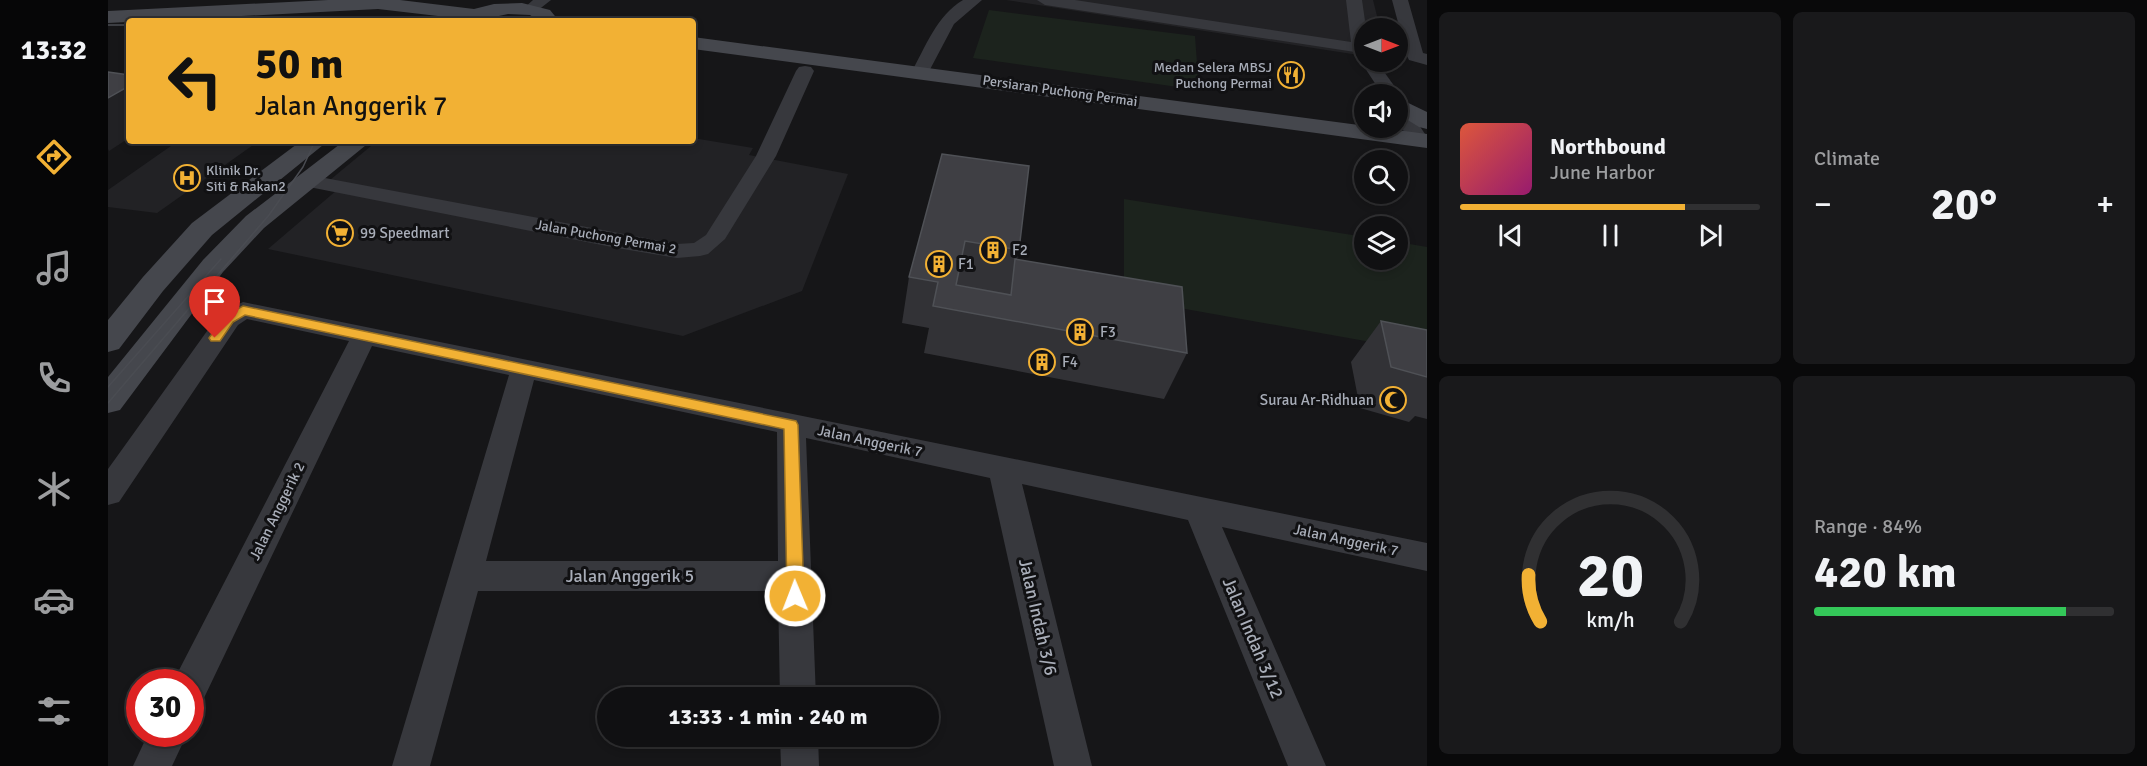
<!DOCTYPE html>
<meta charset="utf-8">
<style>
:root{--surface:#101012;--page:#19191b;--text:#f1f3f6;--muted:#9c9d9f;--line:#303032;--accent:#f2b134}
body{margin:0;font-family:Signika,sans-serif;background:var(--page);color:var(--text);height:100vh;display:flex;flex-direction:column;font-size:22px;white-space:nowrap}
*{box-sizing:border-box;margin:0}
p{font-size:20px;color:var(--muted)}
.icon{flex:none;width:33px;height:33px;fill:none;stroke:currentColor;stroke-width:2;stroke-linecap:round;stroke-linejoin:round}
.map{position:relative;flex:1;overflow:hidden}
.drawer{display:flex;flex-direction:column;gap:12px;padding:12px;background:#09090a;width:720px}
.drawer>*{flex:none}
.banner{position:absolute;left:18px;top:18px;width:570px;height:126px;border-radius:6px;box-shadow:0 3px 9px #0003,0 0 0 2px var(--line);background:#f2b134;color:#111;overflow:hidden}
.needle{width:39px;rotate:90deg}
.tools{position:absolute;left:1246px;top:18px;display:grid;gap:12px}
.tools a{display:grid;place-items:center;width:54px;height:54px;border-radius:50%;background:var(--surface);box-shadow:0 3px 9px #0003,0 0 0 2px var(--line);font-size:30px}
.speed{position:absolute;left:18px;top:669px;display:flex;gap:12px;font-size:30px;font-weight:700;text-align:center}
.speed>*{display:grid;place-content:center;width:78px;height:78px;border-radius:50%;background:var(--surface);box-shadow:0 3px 9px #0003,0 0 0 2px var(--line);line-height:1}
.speed .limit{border:9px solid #d22;background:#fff;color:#111}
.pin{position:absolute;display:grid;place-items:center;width:51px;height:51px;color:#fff;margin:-62px -26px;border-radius:50% 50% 50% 0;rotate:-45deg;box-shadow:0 0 6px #0007}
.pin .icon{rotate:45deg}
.me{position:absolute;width:66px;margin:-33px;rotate:359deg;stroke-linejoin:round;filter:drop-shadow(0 0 4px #0008)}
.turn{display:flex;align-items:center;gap:21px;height:126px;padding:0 30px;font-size:27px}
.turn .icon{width:78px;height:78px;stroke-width:2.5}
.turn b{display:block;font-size:42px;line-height:51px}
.big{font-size:45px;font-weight:700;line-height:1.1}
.drawer .card{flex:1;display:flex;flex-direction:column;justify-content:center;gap:9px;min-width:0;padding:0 21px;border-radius:9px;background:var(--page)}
.drawer .dial{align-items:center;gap:0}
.dial svg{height:156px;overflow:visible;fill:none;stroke:var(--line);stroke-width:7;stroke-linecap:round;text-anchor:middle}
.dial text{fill:var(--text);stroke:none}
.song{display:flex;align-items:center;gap:18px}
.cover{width:72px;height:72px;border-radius:9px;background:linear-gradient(135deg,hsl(10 70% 55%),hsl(320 70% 35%))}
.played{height:6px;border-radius:3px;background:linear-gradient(90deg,var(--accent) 75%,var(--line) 75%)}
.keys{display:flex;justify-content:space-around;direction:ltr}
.heat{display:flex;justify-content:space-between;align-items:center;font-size:33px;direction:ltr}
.charge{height:9px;border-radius:4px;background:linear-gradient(90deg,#34c759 84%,var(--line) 0)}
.drawer .tiles{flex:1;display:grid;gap:12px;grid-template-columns:repeat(2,1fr)}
.trip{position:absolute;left:489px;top:687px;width:342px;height:60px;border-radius:30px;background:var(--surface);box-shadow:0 3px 9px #0003,0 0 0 2px var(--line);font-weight:700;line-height:60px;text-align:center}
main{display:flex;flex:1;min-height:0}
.menu{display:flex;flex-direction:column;width:108px;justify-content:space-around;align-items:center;background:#060607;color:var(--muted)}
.menu .icon{width:42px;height:42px}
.menu .active{color:var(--accent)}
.menu b{font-size:27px;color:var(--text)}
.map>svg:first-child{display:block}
.built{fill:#222225}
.green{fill:#1c231d}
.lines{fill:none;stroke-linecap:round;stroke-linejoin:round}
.street{fill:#37383d;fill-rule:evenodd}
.secondary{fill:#45474d;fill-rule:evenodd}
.tram{stroke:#4a4c52;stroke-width:1.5}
.wall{fill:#323236}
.shaded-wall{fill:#212124}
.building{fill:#3f3f44;stroke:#4f5156;stroke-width:1.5}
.route{fill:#f2b134;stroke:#9d7322;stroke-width:1.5}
.labels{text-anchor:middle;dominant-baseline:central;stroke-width:6;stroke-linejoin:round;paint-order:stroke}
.far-poi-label{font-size:14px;fill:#a8adb8;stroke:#111113;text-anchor:end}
.far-street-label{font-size:14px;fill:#a8adb8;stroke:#111113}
.poi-label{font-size:15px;fill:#a8adb8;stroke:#111113;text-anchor:start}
.street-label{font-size:15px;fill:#a8adb8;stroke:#111113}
.near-street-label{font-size:18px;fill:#a8adb8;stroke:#111113}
</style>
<main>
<nav class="menu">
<b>13:32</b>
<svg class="icon active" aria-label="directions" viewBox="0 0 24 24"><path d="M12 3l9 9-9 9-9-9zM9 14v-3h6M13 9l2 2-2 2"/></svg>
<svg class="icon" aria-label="music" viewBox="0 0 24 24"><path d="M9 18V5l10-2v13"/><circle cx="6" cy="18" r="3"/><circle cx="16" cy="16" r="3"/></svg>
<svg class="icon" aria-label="phone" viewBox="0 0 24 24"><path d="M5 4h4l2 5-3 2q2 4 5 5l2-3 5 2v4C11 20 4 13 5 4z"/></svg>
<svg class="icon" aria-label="climate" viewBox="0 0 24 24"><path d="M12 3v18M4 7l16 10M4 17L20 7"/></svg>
<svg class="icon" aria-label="car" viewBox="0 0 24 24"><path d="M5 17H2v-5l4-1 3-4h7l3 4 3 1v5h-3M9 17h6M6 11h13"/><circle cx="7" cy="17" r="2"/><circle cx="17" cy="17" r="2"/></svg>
<svg class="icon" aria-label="filters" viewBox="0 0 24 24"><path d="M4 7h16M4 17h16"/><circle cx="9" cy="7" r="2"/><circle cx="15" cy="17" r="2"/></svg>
</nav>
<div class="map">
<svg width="1319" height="766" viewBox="0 0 1319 766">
<rect width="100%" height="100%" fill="#161618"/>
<!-- built -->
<path class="built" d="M898 0H1265L1272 28H1257V56Z
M585 138 645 148 641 155 740 174 694 291 575 336 160 249 236 184 222 180 269 141H585Z
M70 141H151L49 213 0 207V190Z"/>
<!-- green -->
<path class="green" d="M881 10 1087 36 1091 90 865 58Z
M1016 199 1257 237V260H1290V242L1319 247V352L1016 298Z"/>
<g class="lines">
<!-- street -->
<path class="street" d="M425 0H443L429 11H419L416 8Z
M855 0H874L846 24 818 77H806L803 73C817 48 829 15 855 0Z
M929 0H967L1243 42 1238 0H1254L1258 28 1257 62H1269L1292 94 1290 97V94H1274L1253 62 1254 59 1247 52 937 5Z
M1284 0H1300L1315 53 1319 54V65L1301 60 1299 56Z
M697 66 703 67 706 71 668 156 617 239 600 254 592 256 569 258 509 248 201 187 194 185 191 181 194 177 201 175 569 244 586 243 598 235 648 156 688 71 691 67Z
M1290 101 1296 103 1299 107 1319 137 1318 144H1304C1292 126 1290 123 1290 101Z
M135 302 1319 543V571L1114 527 1218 766H1180L1080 520 914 484 984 766H946L882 478 698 438 708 698H672L670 591H370L322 766H284L401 375 264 346 95 700 82 705V682H66L69 674 241 341 139 319 130 325 11 502 0 505V469L112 313ZM426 380 669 432 670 561H378Z
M40 734H79L64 766H25Z
M672 736H710L711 766H673Z"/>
<!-- secondary -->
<path class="secondary" d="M220 0H292L366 9 386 4 414 3 442 10 451 21H431L422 15 400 14 368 21H344L347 18 270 9 0 23V11Z
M585 37 1319 134V148L585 49Z
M1290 98 1319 112V129L1311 127 1290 114Z
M193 141H220L104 235 55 291 11 349 0 352V320L35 277 84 223Z
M236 141H263L156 228 115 272 12 410 0 413V377L95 260 138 216Z"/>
<!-- tram -->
<path class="tram" d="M0 25H21
M0 387 113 259
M0 403 161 215 195 167 207 141"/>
</g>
<!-- wall -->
<path class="wall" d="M834 154 911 250 909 260 1079 353 1056 399 816 353 821 328 794 323 801 277Z
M1273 321 1319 330V419L1307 416 1301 422 1252 408 1243 362Z"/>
<!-- shaded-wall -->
<path class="shaded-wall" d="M21 86V138L1 151 0 149V98Z"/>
<!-- building -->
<path class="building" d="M0 72 21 75V86L0 98Z
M834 154 921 166 911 250 857 241 848 285 903 295 907 259 1074 287 1079 353 825 306 830 282 801 277Z
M1273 321 1319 330V377L1283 367Z"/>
<!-- route -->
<path class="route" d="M135 306 688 421 690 425 696 596 693 602 687 604 681 602 679 596 676 429 137 315 125 322 112 341H103L101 338 116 316Z"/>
<!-- icons -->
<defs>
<symbol id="restaurant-ring" viewBox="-11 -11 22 22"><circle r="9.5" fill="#111113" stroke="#f2b134" stroke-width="1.5"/><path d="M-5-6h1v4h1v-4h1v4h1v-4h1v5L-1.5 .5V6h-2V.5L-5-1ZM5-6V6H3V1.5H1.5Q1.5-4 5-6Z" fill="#f2b134"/></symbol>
<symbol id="hospital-ring" viewBox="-11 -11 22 22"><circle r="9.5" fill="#111113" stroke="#f2b134" stroke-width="1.5"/><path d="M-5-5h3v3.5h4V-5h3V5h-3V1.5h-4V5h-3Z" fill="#f2b134"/></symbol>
<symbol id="supermarket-ring" viewBox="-11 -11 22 22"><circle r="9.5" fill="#111113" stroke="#f2b134" stroke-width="1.5"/><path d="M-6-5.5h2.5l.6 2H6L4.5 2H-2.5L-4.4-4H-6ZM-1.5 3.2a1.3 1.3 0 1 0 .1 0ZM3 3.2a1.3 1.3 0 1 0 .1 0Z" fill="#f2b134"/></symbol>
<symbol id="building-ring" viewBox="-11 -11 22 22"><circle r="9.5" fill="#111113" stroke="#f2b134" stroke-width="1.5"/><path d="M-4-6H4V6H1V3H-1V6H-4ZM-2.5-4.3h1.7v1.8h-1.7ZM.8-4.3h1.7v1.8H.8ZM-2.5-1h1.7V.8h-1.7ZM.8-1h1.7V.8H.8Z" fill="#f2b134"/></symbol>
<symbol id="mosque-ring" viewBox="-11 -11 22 22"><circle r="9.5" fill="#111113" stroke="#f2b134" stroke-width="1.5"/><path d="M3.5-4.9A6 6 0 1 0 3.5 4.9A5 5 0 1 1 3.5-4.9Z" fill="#f2b134"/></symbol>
</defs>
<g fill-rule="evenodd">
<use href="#restaurant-ring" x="1168" y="60" width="30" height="30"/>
<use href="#hospital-ring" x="64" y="163" width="30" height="30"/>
<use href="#supermarket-ring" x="217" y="218" width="30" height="30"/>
<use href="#building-ring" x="870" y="235" width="30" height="30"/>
<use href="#building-ring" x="816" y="249" width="30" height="30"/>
<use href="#building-ring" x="957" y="317" width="30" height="30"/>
<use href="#building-ring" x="919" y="347" width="30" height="30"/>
<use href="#mosque-ring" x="1270" y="385" width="30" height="30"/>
</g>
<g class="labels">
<!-- far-poi labels -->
<g class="far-poi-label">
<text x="1164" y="67">Medan Selera MBSJ<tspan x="1164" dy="16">Puchong Permai</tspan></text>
<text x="98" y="170" text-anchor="start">Klinik Dr.<tspan x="98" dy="16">Siti &amp; Rakan2</tspan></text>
</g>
<!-- far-street labels -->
<g class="far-street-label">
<text transform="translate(952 91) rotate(8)">Persiaran Puchong Permai</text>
<text transform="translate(498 237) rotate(10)">Jalan Puchong Permai 2</text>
</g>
<!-- poi labels -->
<g class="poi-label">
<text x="252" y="233">99 Speedmart</text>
<text x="904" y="250">F2</text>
<text x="850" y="264">F1</text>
<text x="992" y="332">F3</text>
<text x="954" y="362">F4</text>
<text x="1266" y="400" text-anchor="end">Surau Ar-Ridhuan</text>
</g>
<!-- street labels -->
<g class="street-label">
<text transform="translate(762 441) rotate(12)">Jalan Anggerik 7</text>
<text transform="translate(169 511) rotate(-64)">Jalan Anggerik 2</text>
<text transform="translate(1238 540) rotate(12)">Jalan Anggerik 7</text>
</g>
<!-- near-street labels -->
<g class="near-street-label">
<text x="522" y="576">Jalan Anggerik 5</text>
<text transform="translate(930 617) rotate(77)">Jalan Indah 3/6</text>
<text transform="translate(1145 638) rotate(67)">Jalan Indah 3/12</text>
</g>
</g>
</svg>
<div class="tools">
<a><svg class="needle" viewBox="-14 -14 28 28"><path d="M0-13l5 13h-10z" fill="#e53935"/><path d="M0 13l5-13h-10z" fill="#9c9d9f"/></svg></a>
<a><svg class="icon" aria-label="sound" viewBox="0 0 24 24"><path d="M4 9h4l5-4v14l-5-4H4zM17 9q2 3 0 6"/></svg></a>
<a><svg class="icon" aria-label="search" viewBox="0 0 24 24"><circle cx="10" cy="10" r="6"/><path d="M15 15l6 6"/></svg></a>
<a><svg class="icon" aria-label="layers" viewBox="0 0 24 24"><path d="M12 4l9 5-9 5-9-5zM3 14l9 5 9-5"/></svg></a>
</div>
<div class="speed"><div class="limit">30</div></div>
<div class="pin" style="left:107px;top:338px;background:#d93025"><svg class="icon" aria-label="arrive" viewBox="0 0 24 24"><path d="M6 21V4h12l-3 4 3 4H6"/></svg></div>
<svg class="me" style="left:687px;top:596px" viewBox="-20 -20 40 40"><circle r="17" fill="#f2b134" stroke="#fff" stroke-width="3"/><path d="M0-11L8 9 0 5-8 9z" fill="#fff"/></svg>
<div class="trip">13:33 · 1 min · 240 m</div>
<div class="banner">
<div class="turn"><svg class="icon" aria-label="left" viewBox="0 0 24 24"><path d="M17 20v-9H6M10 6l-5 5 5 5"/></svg><div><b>50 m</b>Jalan Anggerik 7</div></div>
</div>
</div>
<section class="drawer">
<div class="tiles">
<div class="card">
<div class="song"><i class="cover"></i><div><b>Northbound</b><p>June Harbor</p></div></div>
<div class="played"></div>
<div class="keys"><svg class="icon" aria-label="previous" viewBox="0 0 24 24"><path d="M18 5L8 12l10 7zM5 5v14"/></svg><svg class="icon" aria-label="pause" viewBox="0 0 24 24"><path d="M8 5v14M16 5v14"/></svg><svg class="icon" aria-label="next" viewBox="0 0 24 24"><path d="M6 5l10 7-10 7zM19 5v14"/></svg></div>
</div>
<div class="card"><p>Climate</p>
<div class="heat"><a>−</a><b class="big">20°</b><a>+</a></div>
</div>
<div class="card dial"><svg viewBox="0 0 100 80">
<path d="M14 69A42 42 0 1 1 86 69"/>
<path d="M14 69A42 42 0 0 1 8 45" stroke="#f2b134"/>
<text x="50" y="56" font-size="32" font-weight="700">20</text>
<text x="50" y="72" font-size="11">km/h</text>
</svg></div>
<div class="card"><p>Range · 84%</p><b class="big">420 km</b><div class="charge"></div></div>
</div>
</section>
</main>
